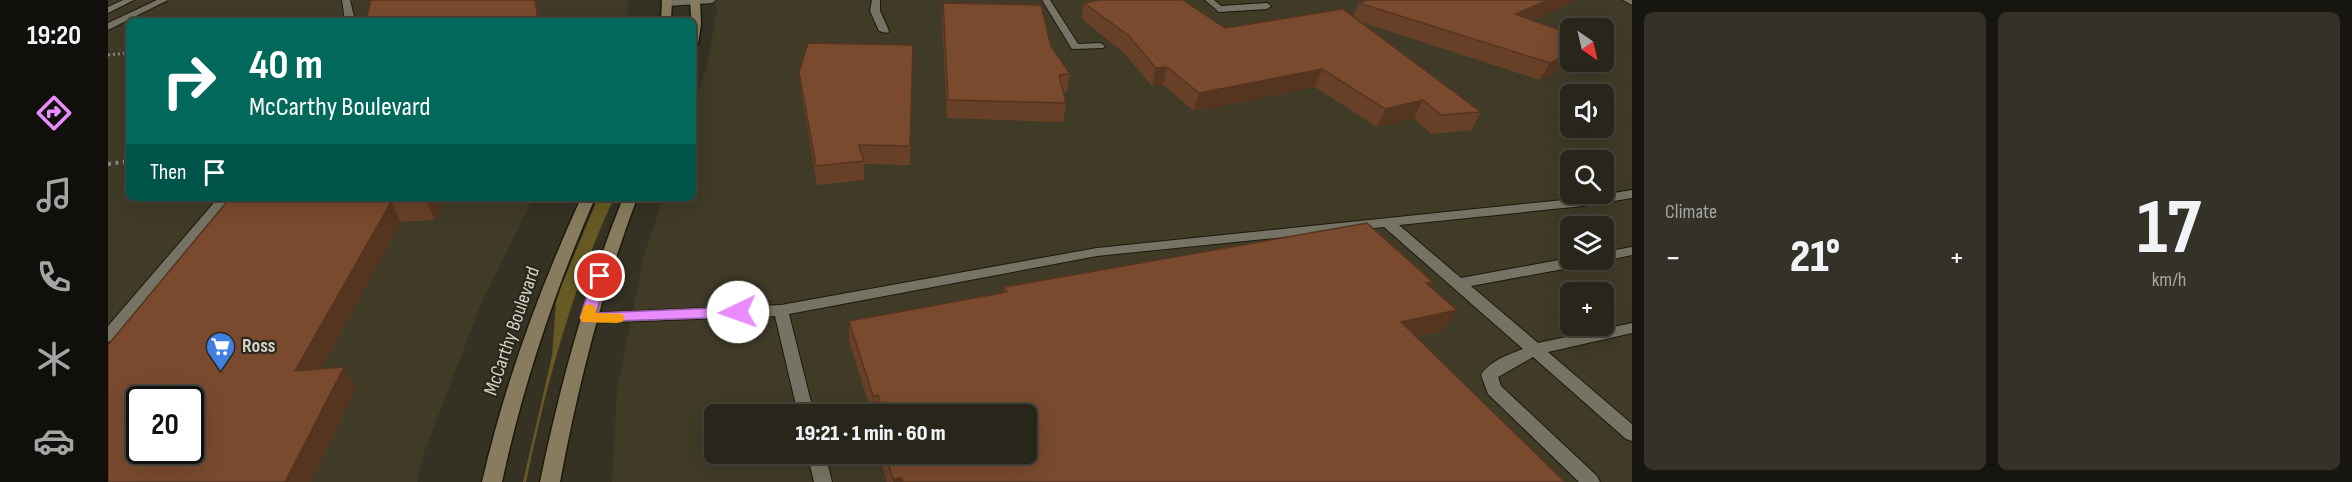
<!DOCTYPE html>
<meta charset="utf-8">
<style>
:root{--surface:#28261b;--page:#343228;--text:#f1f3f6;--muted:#a5a5a3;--line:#44433a;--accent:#e98dfe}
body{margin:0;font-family:"Sofia Sans Condensed",sans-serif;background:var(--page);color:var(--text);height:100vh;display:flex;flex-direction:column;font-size:22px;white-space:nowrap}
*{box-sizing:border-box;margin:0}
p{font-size:20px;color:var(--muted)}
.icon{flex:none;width:33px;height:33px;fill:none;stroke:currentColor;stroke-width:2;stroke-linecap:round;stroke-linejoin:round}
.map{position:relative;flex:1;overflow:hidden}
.sheet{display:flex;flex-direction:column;gap:12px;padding:12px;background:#16150f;width:720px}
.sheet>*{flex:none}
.top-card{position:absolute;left:18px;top:18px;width:570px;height:183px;border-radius:9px;box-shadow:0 6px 24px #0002,0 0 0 2px var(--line);background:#00695c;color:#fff;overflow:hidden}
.needle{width:39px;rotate:146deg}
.tools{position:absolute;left:1452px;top:18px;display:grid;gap:12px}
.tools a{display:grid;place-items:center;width:54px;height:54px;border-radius:9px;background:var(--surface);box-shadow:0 6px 24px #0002,0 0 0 2px var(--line);font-size:30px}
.speed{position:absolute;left:18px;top:386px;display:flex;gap:12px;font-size:30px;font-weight:700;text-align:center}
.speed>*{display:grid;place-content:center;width:78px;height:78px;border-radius:50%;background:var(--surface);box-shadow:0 6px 24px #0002,0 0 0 2px var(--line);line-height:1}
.speed .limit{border:3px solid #111;border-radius:9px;background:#fff;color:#111}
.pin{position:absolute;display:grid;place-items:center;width:51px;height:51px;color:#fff;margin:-26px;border:3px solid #fff;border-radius:50%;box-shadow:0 2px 6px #0007}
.me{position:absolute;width:66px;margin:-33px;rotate:267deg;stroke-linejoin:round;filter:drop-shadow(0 0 4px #0008)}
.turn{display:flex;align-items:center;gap:21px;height:126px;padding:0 24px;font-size:27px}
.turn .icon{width:78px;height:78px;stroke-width:2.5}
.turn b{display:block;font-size:42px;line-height:51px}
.then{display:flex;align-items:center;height:57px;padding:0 24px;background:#0003;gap:12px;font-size:22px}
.big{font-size:45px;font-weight:800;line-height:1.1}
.sheet .card{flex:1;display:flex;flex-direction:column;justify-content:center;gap:9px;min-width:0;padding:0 21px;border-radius:9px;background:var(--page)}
.sheet .dial{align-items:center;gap:0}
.dial b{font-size:78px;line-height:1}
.heat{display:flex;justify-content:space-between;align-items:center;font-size:33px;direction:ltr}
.sheet .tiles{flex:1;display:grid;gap:12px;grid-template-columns:repeat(2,1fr)}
.trip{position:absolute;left:596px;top:404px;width:333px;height:60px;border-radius:9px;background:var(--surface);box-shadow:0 6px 24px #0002,0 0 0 2px var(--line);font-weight:800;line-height:60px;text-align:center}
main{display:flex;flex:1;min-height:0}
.dock{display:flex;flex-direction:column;width:108px;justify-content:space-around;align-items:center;background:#100f0b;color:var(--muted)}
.dock .icon{width:42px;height:42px}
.dock .current{color:var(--accent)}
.dock b{font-size:27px;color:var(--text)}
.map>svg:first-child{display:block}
.built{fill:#403b27;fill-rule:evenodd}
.green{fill:#675a24}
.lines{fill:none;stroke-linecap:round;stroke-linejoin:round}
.lane-casing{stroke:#1c190d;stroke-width:2}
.secondary-casing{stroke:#1c190d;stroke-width:3}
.path-far1{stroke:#8a887d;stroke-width:3;stroke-dasharray:2 3;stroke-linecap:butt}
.path{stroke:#8a887d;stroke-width:4;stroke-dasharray:3 4.5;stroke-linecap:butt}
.lane{fill:#777364;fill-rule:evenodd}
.secondary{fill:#877c5d;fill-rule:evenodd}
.wall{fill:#684028}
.shaded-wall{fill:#553420}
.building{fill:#794a2e;stroke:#553420;stroke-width:1.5;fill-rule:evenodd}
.route{fill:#e98dfe;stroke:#975ca5;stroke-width:1.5}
.slow{fill:#f59e0b}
.labels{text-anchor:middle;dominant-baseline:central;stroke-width:4.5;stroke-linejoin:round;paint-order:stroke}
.street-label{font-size:20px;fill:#d4d2ca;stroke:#2b281b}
.poi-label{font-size:20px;font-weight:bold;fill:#d4d2ca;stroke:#2b281b;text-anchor:start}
</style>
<main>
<nav class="dock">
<b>19:20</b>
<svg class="icon current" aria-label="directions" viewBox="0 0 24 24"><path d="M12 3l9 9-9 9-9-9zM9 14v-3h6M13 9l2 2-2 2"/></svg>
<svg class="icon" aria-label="music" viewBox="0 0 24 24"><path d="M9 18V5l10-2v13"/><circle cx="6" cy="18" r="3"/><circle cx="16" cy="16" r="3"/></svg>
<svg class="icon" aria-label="phone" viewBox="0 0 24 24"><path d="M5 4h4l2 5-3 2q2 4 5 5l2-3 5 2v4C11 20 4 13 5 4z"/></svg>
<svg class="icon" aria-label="climate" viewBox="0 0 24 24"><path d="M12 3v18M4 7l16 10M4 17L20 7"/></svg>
<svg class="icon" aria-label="car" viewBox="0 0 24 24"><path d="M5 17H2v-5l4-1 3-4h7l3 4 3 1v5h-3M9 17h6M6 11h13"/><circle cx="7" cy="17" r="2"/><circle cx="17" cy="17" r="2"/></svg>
</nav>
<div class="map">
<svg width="1524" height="482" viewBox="0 0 1524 482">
<rect width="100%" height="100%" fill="#353224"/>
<!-- built -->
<path class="built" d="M0 0H521L519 21H21V198H425L373 304 316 453 309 482H0ZM32 399H82V450H32Z
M607 0H1524V482H504L509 390 536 255 555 198H585V107L598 69 609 10ZM1462 28H1496V62H1462ZM1462 94H1496V128H1462ZM1462 160H1496V194H1462ZM1462 226H1496V260H1462ZM1462 292H1496V326H1462ZM606 414H918V453H606Z"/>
<!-- green -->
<path class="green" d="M490 198H506C464 288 438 385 418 482H415L444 356 448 302 453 287Z"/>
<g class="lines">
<defs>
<path id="lane" d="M15 0H26L0 13V7Z
M49 0H60L0 30V23Z
M234 0H242L247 21H237Z
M565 0H608L604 3 560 6 556 3Z
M764 0H772V11L781 31 779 33 771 31 762 11Z
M934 0H942L970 44 992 43 997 46 995 48 964 49Z
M1097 0H1106L1113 6 1159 3 1163 6 1159 9 1111 12Z
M1515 0H1524V5Z
M1524 190V198L1475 206 1291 225 1353 278 1462 258 1484 260 1482 263 1477 265 1363 286 1430 343 1524 323V333L1440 352 1524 424V441L1518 439 1425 357 1390 377 1393 386 1489 476 1492 482H1471L1380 394 1373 375C1380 362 1401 354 1415 349L1276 227 989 256 681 314 706 414H690L667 316 479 323 474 322 472 318 474 314 479 313 673 305 989 248 1475 198Z
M110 198H123L5 340 0 342V326Z
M1524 247V255L1496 261 1492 260H1496V252Z
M699 453H717L724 482H706Z"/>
<path id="secondary" d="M554 0H564L563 21H553Z
M582 0H592L593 24 590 44 585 47Z
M473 198H487C447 290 415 384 394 482H374C397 383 431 290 473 198Z
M515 198H529C494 291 470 385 452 482H432C452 385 478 290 515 198Z"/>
</defs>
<!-- lane casing -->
<use href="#lane" class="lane-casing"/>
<!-- secondary casing -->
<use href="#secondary" class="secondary-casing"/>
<!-- path-far1 -->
<path class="path-far1" d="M0 55 21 53"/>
<!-- path -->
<path class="path" d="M0 164 21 161"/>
<!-- lane -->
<use href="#lane" class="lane"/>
<!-- secondary -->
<use href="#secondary" class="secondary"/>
</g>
<!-- wall -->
<path class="wall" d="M835 3 962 74 959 92H955L958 103 955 122 839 118 834 19Z
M976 3 1117 28 1245 17 1251 3H1464L1424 20 1462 34 1432 80 1253 22 1373 112 1363 130 1323 134 1306 118 1269 127 1207 87 1086 111 1055 85 1044 86 1016 53 974 19Z
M805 45 802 165 756 164V180L709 185 693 90 691 72Z
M122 198H337L327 220 293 222 213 369 248 388 203 482H0Z
M896 287H1322L1335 331 1308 337 1457 482H779L772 459V453H918V414H764L741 341V321L895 293Z"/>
<!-- shaded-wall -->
<path class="shaded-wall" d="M427 0H430L433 21H430Z
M1441 0H1465L1464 3 1398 31 1407 14Z
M1462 53V62H1471L1432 80 1442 63Z
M1059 67 1055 85 1044 86 1048 68Z
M1214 69 1207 87 1086 111 1091 93Z
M1315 100 1306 118 1269 127 1277 109Z
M319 198H337L327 220 318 200Z
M283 202 293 222 201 391 187 371Z
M1325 282 1313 302 1318 283Z
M1349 310 1335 331 1281 342 1293 322Z
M236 367 248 388 203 482H177Z
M794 478V482H785V479Z"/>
<!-- building -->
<path class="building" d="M263 0H427L430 21H258Z
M992 0H1075L1117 28 1235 9 1373 112 1333 115 1315 100 1277 109 1214 69 1091 93 1059 67 1048 68 1020 35 976 3Z
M1259 0H1441L1407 14 1462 34V53L1442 63 1251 3Z
M835 3 933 5 943 46 962 74 951 75 958 103 840 100Z
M700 43 805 45 802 146 751 145 756 161 708 166 691 72Z
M122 198H319L318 200 283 202 187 371 236 367 177 482H0V345ZM32 399H82V450H32Z
M1259 223 1325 282 1318 283 1349 310 1293 322 1457 482H795L794 478 785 479 777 453H918V414H776L770 395 765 396 741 321 899 292 896 287Z"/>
<!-- route -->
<path class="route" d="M492 271 499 276 488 313 630 307 636 308 638 312 636 316 630 317 474 322 472 318 485 276Z"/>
<!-- slow -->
<path class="slow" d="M481 304 487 306 488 313 514 314 517 318 514 322 509 323 474 322 472 318 476 306Z"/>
<!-- icons -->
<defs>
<symbol id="supermarket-pin" viewBox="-11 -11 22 30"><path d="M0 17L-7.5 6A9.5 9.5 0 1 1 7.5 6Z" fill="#3f7fe0" stroke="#2b281b"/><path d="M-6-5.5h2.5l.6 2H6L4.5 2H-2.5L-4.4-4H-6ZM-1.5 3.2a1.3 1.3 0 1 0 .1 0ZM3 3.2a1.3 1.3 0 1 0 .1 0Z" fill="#fff"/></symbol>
</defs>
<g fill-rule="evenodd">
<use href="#supermarket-pin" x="96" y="330" width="33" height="45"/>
</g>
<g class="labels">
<!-- street labels -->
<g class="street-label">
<text transform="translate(404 331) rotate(-71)">McCarthy Boulevard</text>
</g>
<!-- poi labels -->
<g class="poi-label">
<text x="134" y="346">Ross</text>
</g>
</g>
</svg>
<div class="tools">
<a><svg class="needle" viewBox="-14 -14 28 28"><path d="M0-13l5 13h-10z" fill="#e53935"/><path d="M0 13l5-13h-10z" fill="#a5a5a3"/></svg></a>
<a><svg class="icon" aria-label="sound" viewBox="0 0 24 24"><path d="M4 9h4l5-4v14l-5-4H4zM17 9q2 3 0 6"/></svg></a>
<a><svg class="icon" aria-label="search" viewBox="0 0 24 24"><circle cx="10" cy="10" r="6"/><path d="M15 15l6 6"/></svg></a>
<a><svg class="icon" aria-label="layers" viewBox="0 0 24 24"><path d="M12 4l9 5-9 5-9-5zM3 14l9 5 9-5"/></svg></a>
<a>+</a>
</div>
<div class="speed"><div class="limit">20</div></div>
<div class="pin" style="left:492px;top:276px;background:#d93025"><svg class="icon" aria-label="arrive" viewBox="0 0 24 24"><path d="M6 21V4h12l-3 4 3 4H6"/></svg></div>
<svg class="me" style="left:630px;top:312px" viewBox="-20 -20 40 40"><circle r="19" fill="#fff"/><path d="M0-13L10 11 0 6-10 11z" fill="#e98dfe"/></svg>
<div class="trip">19:21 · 1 min · 60 m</div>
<div class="top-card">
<div class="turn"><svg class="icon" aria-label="right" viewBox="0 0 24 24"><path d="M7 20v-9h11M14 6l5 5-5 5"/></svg><div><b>40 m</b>McCarthy Boulevard</div></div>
<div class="then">Then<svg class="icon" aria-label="arrive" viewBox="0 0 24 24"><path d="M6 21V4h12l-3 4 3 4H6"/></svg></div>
</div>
</div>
<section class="sheet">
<div class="tiles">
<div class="card"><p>Climate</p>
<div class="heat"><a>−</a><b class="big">21°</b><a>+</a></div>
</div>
<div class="card dial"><b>17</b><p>km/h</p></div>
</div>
</section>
</main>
